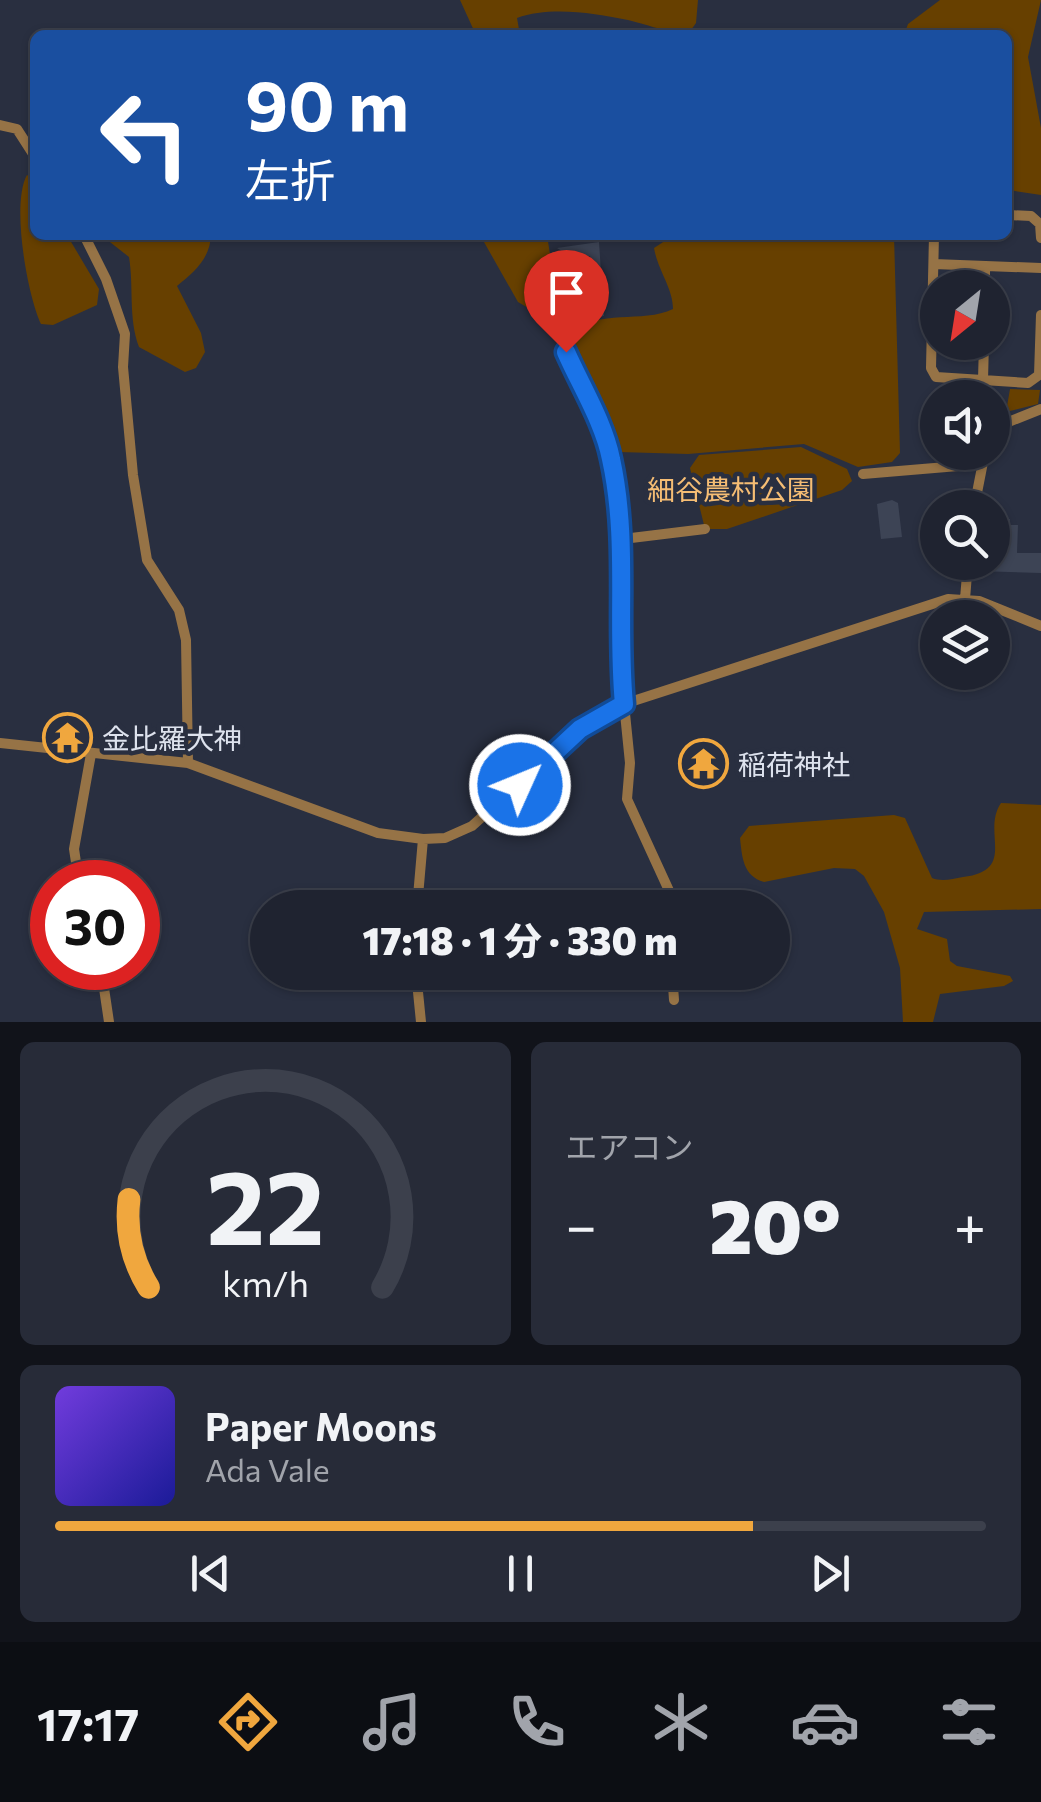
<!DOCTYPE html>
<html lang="ja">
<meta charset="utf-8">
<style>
:root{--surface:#1f2330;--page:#272b38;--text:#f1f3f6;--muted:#a1a4ab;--line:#3c404c;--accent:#f0a73e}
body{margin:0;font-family:Commissioner,"Noto Sans JP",sans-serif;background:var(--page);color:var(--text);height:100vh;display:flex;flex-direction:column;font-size:38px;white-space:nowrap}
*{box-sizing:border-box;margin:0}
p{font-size:32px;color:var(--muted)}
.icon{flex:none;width:55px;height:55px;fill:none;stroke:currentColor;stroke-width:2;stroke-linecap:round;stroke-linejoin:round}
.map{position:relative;height:1022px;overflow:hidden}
.drawer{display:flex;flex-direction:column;gap:20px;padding:20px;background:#11131a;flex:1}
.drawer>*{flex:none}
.hud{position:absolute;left:30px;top:30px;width:982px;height:210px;border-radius:15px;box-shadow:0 2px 8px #0004,0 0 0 2px var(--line);background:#1a4fa0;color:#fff;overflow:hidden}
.needle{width:65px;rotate:210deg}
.fabs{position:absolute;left:920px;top:270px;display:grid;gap:20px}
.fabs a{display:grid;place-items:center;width:90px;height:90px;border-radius:50%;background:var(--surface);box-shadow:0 2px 8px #0004,0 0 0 2px var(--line);font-size:50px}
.speed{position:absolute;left:30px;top:860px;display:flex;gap:20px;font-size:50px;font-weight:700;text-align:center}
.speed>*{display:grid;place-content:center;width:130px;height:130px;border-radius:50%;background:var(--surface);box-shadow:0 2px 8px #0004,0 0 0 2px var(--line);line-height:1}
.speed .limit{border:15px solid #d22;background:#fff;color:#111}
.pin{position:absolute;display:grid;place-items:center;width:85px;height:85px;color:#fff;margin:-102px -42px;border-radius:50% 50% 50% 0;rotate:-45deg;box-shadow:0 0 10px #0007}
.pin .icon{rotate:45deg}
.me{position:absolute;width:110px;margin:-55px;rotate:46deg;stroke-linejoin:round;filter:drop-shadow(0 0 8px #0008)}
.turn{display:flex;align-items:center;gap:35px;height:210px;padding:0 50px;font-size:45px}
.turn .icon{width:130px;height:130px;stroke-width:2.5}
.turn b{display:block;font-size:70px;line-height:85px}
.big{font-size:75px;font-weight:800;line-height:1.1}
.drawer .widget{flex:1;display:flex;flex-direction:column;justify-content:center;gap:15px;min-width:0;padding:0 35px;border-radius:15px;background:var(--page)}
.drawer .dial{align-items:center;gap:0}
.dial svg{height:260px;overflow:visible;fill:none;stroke:var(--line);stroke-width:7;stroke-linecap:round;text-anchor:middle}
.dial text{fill:var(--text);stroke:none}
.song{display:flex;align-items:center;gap:30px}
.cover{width:120px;height:120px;border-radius:15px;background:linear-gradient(135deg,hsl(260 70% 55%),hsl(240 70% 35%))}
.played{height:10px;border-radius:5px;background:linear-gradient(90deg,var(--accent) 75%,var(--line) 75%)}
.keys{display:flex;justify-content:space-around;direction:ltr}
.heat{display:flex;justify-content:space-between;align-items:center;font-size:55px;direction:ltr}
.drawer .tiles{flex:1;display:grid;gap:20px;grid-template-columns:1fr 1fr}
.widget:last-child{grid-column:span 2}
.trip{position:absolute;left:250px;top:890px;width:540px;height:100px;border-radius:50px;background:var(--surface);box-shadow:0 2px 8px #0004,0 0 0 2px var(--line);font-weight:800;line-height:100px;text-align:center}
.menu{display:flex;height:160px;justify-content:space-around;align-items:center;background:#0c0e13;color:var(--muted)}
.menu .icon{width:70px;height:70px}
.menu .current{color:var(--accent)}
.menu b{font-size:45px;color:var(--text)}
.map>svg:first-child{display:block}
.green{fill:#674000}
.building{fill:#3d4455}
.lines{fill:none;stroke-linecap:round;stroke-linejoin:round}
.street{stroke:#967346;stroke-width:10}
.route-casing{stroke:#114b97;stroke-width:25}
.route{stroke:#1a73e8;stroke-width:18}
.labels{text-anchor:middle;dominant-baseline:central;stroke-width:9;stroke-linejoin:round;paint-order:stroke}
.park-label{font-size:28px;fill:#f5bd74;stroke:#292f40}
.poi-label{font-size:28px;fill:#dde2ed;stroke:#292f40;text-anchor:start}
</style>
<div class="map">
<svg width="1041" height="1022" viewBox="0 0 1041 1022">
<rect width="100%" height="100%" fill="#292f40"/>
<!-- green -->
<path class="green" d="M460 0H698L696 23 691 30C669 35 650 25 628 20 594 13 550 6 517 18L520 35H476Z
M940 0H1041L1028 57 1041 128V195L1008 190V35H904L908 24Z
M27 175 35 180V235H67L99 289 97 305 53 325 41 324C27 294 11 203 27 175Z
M101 235H211C210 259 194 272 177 286L201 333 205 352 196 368 185 372 139 347C128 317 134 288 129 257Z
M480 235H547L559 312 549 320 518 302Z
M674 235H894L900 453 892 462 858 467 804 444 688 454 619 452 575 349 572 333C598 308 642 324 673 309 673 288 658 271 654 248Z
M1010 389 1040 390 1038 404 1006 412Z
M801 447 847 469 852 481 842 490 727 529H705L690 468 699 455Z
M1001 803 1041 805V909L924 912 917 929 947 939 950 961 957 966 1010 976 1013 981 1004 986 940 994 933 1022H903L900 968 884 912 864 876 855 869 834 868 764 882C743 876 742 857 740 838L749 826 894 815 905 818 932 878C942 882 952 879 963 877 1018 870 981 832 1001 803Z"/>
<!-- building -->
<path class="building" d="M599 242 604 316 572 321 571 313 588 312 581 275 593 274 590 256 574 259 557 248Z
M892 500 898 503 902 537 881 539 877 504Z
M992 518 1010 519 1009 525H1018L1017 553H1041V573L976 571 977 562H992Z"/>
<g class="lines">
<!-- street -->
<path class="street" d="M0 125 17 129 35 157
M1008 215 1031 216 1040 224 1041 238
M84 235 106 279 125 334 123 367 133 475 147 560 179 610 186 640 188 763
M934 235 931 368 936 377 1028 383 1039 375 1041 315
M555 257 566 352 611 455 623 539 619 654 630 763 627 799 677 908
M934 264 1041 268
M985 288V266
M983 380 984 342
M992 434 996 427 1041 409
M863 474 982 464
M974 508 985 452
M623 539 705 529
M965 599 968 562
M0 743 188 763 378 833 423 839 445 838 472 826 580 729 624 704 948 599 979 601 1041 626
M79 882 74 849 91 754
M417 908 423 839
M101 968 109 1022
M416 972 421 1022
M672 972 674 1000"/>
</g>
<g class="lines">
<defs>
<path id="route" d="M520 785 580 729 624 704C616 622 629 541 611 459 604 423 581 386 566 352"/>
</defs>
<!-- route casing -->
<use href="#route" class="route-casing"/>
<!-- route -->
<use href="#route" class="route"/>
</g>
<!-- icons -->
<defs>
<symbol id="temple-ring" viewBox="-11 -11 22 22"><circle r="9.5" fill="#292f40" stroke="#f0a73e" stroke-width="1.5"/><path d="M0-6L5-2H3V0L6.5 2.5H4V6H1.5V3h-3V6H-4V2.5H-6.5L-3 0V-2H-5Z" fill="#f0a73e"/></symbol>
</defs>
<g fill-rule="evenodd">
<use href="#temple-ring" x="40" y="710" width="55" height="55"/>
<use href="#temple-ring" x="676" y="736" width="55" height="55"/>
</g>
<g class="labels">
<!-- park labels -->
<g class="park-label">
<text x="731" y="489">細谷農村公園</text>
</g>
<!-- poi labels -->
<g class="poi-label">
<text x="102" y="738">金比羅大神</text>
<text x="738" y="764">稲荷神社</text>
</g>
</g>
</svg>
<div class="fabs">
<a><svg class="needle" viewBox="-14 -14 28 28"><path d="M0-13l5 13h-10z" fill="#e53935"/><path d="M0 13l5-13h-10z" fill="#a1a4ab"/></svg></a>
<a><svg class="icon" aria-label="sound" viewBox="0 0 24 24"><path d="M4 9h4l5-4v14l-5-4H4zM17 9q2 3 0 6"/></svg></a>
<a><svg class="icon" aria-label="search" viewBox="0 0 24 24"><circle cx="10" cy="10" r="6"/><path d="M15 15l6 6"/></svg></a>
<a><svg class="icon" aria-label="layers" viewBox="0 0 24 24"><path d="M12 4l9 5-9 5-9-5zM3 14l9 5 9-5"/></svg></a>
</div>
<div class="speed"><div class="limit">30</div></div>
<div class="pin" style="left:566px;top:352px;background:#d93025"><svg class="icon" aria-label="arrive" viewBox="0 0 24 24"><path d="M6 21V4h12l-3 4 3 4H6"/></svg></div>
<svg class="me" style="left:520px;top:785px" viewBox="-20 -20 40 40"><circle r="17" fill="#1a73e8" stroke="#fff" stroke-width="3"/><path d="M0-11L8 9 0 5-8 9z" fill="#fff"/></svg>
<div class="trip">17:18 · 1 分 · 330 m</div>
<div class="hud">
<div class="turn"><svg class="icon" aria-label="left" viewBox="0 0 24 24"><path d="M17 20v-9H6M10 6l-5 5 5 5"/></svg><div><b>90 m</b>左折</div></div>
</div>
</div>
<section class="drawer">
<div class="tiles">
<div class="widget dial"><svg viewBox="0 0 100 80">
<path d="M14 69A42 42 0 1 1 86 69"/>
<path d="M14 69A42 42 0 0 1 8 42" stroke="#f0a73e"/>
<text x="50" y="56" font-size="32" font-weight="700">22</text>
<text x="50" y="72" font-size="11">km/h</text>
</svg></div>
<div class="widget"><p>エアコン</p>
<div class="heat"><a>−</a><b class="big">20°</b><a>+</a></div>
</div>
<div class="widget">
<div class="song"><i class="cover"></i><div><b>Paper Moons</b><p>Ada Vale</p></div></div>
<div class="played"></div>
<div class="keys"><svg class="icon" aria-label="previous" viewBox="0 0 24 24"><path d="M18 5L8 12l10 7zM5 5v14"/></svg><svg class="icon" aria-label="pause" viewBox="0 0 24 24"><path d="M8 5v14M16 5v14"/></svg><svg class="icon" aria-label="next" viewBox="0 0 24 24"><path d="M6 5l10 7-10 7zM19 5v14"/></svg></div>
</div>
</div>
</section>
<nav class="menu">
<b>17:17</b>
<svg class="icon current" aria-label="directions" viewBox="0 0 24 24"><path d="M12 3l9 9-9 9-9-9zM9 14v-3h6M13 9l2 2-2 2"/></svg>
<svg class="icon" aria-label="music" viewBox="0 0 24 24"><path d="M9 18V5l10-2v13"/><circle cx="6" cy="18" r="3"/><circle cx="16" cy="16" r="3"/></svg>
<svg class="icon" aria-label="phone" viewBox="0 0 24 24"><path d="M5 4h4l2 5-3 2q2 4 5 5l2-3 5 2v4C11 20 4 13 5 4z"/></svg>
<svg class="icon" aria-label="climate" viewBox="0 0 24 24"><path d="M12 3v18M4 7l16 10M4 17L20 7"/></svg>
<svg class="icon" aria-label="car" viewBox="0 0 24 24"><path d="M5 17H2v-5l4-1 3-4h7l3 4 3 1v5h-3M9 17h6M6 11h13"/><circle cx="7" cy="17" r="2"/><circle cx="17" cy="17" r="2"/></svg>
<svg class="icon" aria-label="filters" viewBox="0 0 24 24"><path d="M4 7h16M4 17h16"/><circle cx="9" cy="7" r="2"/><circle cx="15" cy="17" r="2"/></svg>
</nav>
